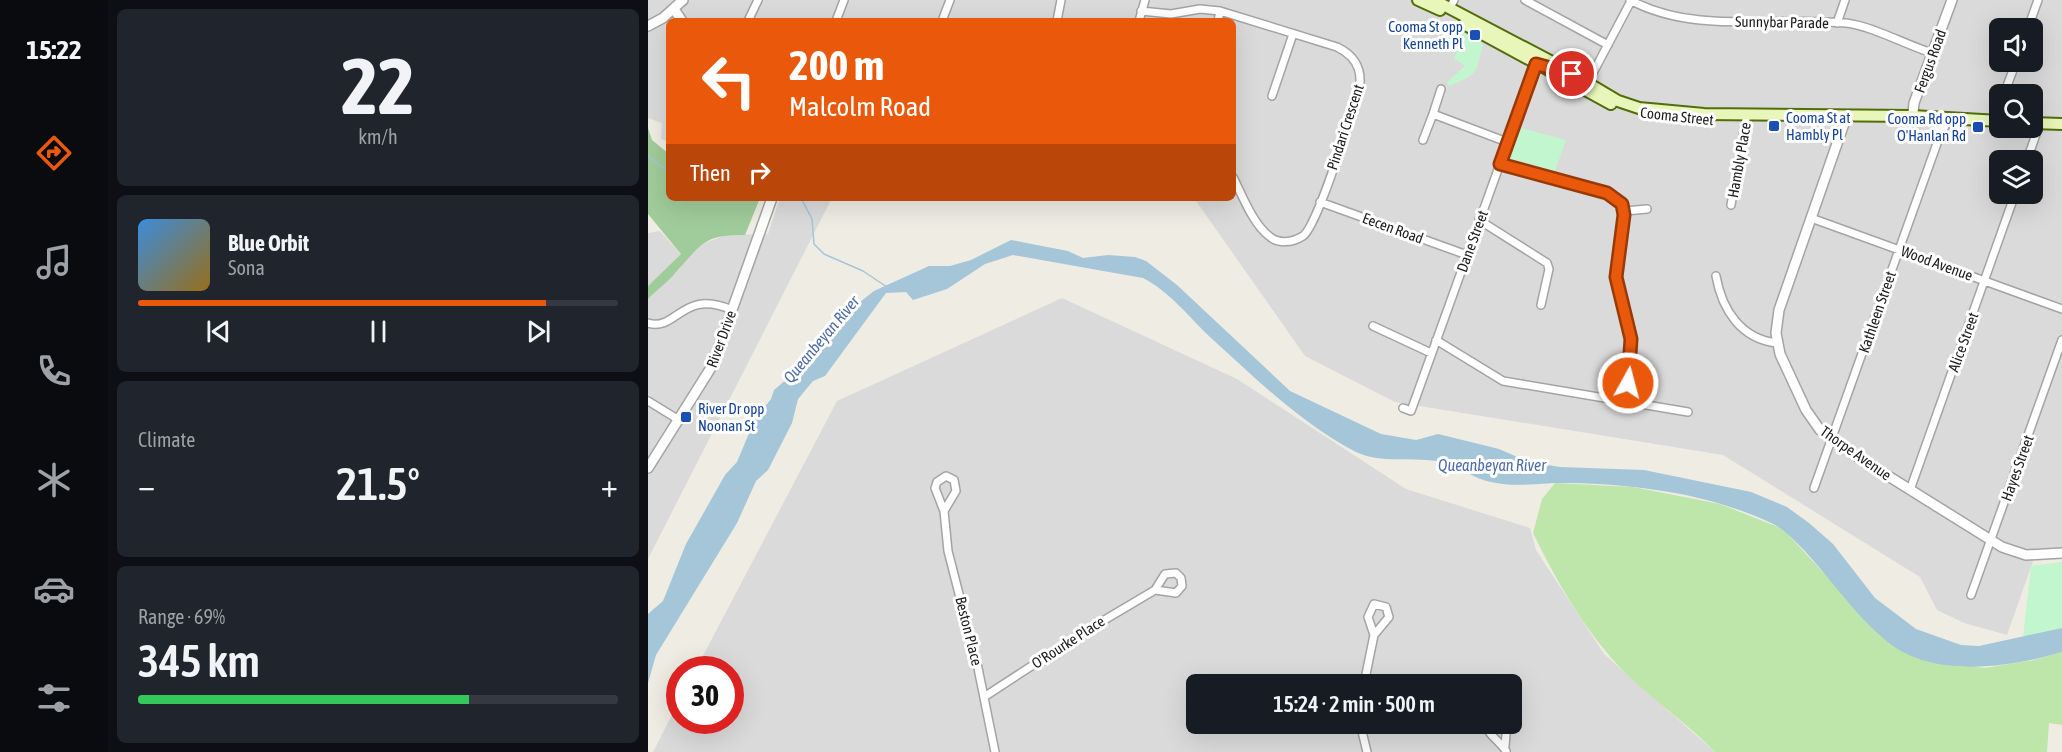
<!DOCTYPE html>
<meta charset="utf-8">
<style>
:root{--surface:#171b24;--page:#20242c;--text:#f1f3f6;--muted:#9ea1a6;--line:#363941;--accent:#ea580c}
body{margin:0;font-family:"Asap Condensed",sans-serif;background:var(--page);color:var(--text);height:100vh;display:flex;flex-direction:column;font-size:22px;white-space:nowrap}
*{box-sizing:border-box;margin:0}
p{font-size:20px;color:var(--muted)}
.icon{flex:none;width:33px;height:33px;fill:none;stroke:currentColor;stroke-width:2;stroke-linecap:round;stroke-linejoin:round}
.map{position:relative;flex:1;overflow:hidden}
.drawer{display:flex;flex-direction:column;gap:9px;padding:9px;background:#0d0f14;width:540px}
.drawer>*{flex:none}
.banner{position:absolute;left:18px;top:18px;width:570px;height:183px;border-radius:9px;box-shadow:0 6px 24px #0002;background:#ea580c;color:#fff;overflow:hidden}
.buttons{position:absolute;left:1341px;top:18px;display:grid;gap:12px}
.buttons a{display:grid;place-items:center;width:54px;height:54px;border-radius:9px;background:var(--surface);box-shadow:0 6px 24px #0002;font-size:30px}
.speed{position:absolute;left:18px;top:656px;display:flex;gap:12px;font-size:30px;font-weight:700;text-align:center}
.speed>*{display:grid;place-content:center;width:78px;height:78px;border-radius:50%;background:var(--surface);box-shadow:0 6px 24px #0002;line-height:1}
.speed .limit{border:9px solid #d22;background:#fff;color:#111}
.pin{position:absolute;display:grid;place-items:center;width:51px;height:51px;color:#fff;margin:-26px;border:3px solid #fff;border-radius:50%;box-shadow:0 2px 6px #0007}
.me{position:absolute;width:66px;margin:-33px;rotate:7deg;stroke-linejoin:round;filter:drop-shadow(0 0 4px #0008)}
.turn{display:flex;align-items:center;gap:21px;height:126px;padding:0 24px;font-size:27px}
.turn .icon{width:78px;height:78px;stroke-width:2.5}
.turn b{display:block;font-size:42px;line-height:51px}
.then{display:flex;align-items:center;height:57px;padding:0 24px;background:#0003;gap:12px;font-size:22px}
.big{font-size:45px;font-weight:600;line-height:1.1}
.drawer .widget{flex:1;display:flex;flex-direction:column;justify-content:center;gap:9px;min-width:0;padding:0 21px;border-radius:9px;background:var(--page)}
.drawer .dial{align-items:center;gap:0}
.dial b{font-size:78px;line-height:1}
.song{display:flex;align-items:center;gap:18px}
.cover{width:72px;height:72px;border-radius:9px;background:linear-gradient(135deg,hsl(210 70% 55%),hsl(40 70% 35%))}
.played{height:6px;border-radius:3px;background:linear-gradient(90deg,var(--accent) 85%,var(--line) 85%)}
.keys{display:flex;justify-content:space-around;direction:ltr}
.heat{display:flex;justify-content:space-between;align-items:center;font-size:33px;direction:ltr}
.charge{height:9px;border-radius:4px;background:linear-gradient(90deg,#34c759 69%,var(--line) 0)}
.trip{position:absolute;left:538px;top:674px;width:336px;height:60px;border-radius:9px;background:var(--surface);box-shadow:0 6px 24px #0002;font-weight:600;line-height:60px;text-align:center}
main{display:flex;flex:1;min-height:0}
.dock{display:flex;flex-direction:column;width:108px;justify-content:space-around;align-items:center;background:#090b0e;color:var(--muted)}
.dock .icon{width:42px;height:42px}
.dock .selected{color:var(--accent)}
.dock b{font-size:27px;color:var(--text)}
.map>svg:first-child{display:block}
.residential{fill:#dbdada;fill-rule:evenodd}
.grass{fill:#bee6ab}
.forest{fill:#a0cb9a}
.park{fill:#c1f6ce}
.water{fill:#a5c5d9}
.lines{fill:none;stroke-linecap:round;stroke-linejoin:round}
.stream{stroke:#a5c5d9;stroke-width:1.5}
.minor-casing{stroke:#a4a4a4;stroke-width:10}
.tertiary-casing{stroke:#a4a4a4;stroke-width:12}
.secondary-casing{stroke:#536d0a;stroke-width:14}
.minor{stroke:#fff;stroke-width:7}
.tertiary{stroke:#fff;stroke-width:9}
.secondary{stroke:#e9f6b9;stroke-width:10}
.route-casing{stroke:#983908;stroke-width:15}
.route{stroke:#ea580c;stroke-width:10}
.transit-dot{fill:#1a4fb4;stroke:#fff;stroke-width:2}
.labels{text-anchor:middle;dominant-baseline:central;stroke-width:6;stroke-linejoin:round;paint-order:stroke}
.street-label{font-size:15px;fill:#1d1d1d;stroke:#fff}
.transit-label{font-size:15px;fill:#164399;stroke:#fff;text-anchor:end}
.water-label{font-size:16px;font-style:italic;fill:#4e6ca7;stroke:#fff}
</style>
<main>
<nav class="dock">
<b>15:22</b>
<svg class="icon selected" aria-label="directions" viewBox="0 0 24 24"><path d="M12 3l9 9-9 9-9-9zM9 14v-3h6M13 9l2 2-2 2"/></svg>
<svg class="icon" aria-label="music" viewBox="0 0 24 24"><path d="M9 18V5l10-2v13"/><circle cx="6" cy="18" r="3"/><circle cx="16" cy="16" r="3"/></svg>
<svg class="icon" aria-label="phone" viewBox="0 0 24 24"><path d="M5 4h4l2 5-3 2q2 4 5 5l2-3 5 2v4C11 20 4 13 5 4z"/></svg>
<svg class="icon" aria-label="climate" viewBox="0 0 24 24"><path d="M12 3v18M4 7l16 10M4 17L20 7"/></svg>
<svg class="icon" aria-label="car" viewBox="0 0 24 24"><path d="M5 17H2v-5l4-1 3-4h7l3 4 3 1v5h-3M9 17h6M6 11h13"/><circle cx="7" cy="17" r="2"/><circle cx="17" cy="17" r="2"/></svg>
<svg class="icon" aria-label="filters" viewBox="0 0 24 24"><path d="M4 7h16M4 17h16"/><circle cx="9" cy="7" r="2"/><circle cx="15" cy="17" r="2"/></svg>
</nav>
<section class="drawer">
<div class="widget dial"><b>22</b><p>km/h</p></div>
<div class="widget">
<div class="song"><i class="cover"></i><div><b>Blue Orbit</b><p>Sona</p></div></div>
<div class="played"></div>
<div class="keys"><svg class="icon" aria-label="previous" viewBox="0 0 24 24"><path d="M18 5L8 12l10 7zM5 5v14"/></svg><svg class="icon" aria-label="pause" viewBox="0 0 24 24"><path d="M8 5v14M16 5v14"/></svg><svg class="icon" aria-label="next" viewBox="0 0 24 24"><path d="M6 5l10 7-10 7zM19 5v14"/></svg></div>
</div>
<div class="widget"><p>Climate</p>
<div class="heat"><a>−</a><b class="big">21.5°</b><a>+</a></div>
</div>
<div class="widget"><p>Range · 69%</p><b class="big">345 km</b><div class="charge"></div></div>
</section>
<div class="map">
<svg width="1414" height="752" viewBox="0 0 1414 752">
<rect width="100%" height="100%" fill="#eeece3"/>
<!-- residential -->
<path class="residential" d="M0 0H1414V547L1389 550 1359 635 1316 623 1289 610 1272 577 1075 455 747 402 657 356 546 198H585V21H21V142L13 139 14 123 0 118ZM1352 28H1384V62H1352ZM1352 94H1384V128H1352ZM1352 160H1384V194H1352Z
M132 198H184L0 559V299L30 271 49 246 78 235 120 234Z
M12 231 33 254 0 286V233Z
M414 298 589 379 758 489 882 528 888 550 956 654 1067 752H5L31 701 32 720H82V669H48L189 401ZM549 684H864V723H549Z"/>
<!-- grass -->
<path class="grass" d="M907 483 985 487 1072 504 1135 529 1209 609 1286 661 1337 668 1386 660 1414 652V725L1401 723 1399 752H1067C1042 726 1013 706 987 682 943 642 911 586 885 533L894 499Z"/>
<!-- forest -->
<path class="forest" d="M0 128 4 140 21 154V198H112L97 235C57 235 55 242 30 270 21 281 9 290 0 299V286L33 254 0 214Z"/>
<!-- park -->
<path class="park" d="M816 33 835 44C828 74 830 74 801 86L799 82 817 66 806 58Z
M873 128 918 140 907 171 862 159Z
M1414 562V628L1375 638 1383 566Z"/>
<!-- water -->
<path class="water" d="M363 240 420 251 435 258 460 255 487 257 498 261 529 285 642 391 733 434 768 440 790 434 851 449 881 462 912 467 996 470 1103 492 1139 507 1161 523 1185 544 1227 598 1268 629 1313 645 1331 646 1414 628V652C1365 667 1291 678 1245 646 1203 615 1176 565 1136 531 1125 521 1089 509 1073 504 1026 489 956 482 906 483 885 484 864 487 843 482 826 479 812 466 795 462 766 456 733 465 706 451 652 422 607 378 562 337 540 316 522 292 495 278L365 255 337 264 299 289 265 300 258 292 238 293 177 376 165 381 150 399 144 423 120 470 108 481 89 523 8 655 0 683V614L15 601 38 544 77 475 89 462 107 419 123 399 126 390 179 345 184 328 193 317 226 291 281 266H302L323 260Z"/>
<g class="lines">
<!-- stream -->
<path class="stream" d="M0 156 15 168 21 169
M153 198 164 219 166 244 176 254 215 271 239 287"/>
<defs>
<path id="minor" d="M877 0 960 45
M982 0C1047 35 1127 16 1198 23 1224 26 1258 45 1284 53
M802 8 806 0
M493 11 523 14 552 9 572 11 689 47C712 58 716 76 709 99 700 123 670 225 655 236 644 243 630 244 621 236 605 224 594 195 585 177
M100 21 110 0
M188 21 196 0
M294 21 302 0
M409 21 413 0
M491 21 497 0
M570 21 572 11
M1189 23 1197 0
M1380 28 1390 0
M938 86 983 1
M1356 94 1368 62
M624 96 645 34
M785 114 793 89
M1347 121 1352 106
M1289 123 1292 135
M775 140 785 114 859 142
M1379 160 1392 123
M852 164 959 193C970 197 977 203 977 215L968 273 983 339 978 402
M672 202 819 255
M1083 205 1099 114
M977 211 999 209
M1163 218 1414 309
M831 220 899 263 901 269 893 305
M1068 276C1074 310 1093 339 1129 343
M0 323C29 332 34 288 84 310
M725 326 783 353
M788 340 855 381 1040 412
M0 401 31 420
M755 408 763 411 888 64
M298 476 306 480 308 491 296 511 287 488 289 482Z
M1166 488 1292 135 1299 123
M1262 490 1367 194
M296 511 300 551 330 668 347 752
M1323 595 1414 340
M726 604 738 607 741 617 726 635 720 617Z
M716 684 726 635
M336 697 431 635 507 590 517 574 528 573 533 578 534 586 528 593 507 590
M712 723 719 752
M838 723C838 734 852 741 858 751
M857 746 859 723"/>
<path id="tertiary" d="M26 9 34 21
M0 26 15 18 35 0
M1199 115 1131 310 1128 333 1132 354 1158 410 1172 430 1205 454 1354 547 1378 555 1414 553
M1264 123 1266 103 1304 0
M0 468 64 366 124 198"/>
<path id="secondary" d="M770 0 792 10
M786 0 906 63 970 101 991 108 1056 114 1264 116 1352 121
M816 24 963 104
M1384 123 1414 124"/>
</defs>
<!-- minor casing -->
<use href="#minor" class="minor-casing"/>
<!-- tertiary casing -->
<use href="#tertiary" class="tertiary-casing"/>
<!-- secondary casing -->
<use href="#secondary" class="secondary-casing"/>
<!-- minor -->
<use href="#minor" class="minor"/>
<!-- tertiary -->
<use href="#tertiary" class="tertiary"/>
<!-- secondary -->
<use href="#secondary" class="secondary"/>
</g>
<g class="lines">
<defs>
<path id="route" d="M924 74 888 64 852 164 959 193 974 204 976 215 968 277 983 339 980 383"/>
</defs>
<!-- route casing -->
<use href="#route" class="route-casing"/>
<!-- route -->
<use href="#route" class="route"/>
</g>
<!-- markers -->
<g class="transit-dot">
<rect x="821" y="29" width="12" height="12" rx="3"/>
<rect x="1120" y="120" width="12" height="12" rx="3"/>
<rect x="1324" y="121" width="12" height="12" rx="3"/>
<rect x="32" y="411" width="12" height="12" rx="3"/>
</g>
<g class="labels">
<!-- street labels -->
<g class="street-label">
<text transform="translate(1134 22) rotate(1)">Sunnybar Parade</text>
<text transform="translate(1282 61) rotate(-70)">Fergus Road</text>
<text transform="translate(1029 116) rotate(6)">Cooma Street</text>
<text transform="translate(697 127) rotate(-72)">Pindari Crescent</text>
<text transform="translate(1091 160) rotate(-80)">Hambly Place</text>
<text transform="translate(745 228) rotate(20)">Eecen Road</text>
<text transform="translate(824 241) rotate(-70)">Dane Street</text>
<text transform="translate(1289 263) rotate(20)">Wood Avenue</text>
<text transform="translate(1229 312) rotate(-71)">Kathleen Street</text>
<text transform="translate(73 339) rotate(-70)">River Drive</text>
<text transform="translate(1315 342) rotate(-70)">Alice Street</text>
<text transform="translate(1208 453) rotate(35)">Thorpe Avenue</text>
<text transform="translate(1369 468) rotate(-70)">Hayes Street</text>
<text transform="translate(321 631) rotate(76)">Beston Place</text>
<text transform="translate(420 642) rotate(-33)">O'Rourke Place</text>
</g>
<!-- transit labels -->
<g class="transit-label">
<text x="815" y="26">Cooma St opp<tspan x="815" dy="17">Kenneth Pl</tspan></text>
<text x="1138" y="117" text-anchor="start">Cooma St at<tspan x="1138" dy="17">Hambly Pl</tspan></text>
<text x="1318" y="118">Cooma Rd opp<tspan x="1318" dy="17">O'Hanlan Rd</tspan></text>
<text x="50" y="408" text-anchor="start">River Dr opp<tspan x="50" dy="17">Noonan St</tspan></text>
</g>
<!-- water labels -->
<g class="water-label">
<text transform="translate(173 339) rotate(-50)">Queanbeyan River</text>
<text x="844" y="465">Queanbeyan River</text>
</g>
</g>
</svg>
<div class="buttons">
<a><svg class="icon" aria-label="sound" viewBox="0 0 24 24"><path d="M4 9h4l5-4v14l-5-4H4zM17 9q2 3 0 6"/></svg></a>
<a><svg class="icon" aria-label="search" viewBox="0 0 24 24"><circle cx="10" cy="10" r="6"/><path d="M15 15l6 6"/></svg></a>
<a><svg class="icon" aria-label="layers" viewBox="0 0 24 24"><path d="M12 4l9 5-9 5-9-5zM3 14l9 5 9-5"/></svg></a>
</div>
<div class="speed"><div class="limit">30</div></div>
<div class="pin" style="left:924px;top:74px;background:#d93025"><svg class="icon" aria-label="arrive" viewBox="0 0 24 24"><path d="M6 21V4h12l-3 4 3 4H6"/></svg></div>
<svg class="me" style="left:980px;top:383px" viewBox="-20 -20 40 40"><circle r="17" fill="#ea580c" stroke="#fff" stroke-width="3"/><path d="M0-11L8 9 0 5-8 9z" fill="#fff"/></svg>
<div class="trip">15:24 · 2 min · 500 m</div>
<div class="banner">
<div class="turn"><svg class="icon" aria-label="left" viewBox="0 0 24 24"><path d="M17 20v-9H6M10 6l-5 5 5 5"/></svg><div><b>200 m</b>Malcolm Road</div></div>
<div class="then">Then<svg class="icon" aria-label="right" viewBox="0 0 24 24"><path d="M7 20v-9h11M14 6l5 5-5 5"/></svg></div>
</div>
</div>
</main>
